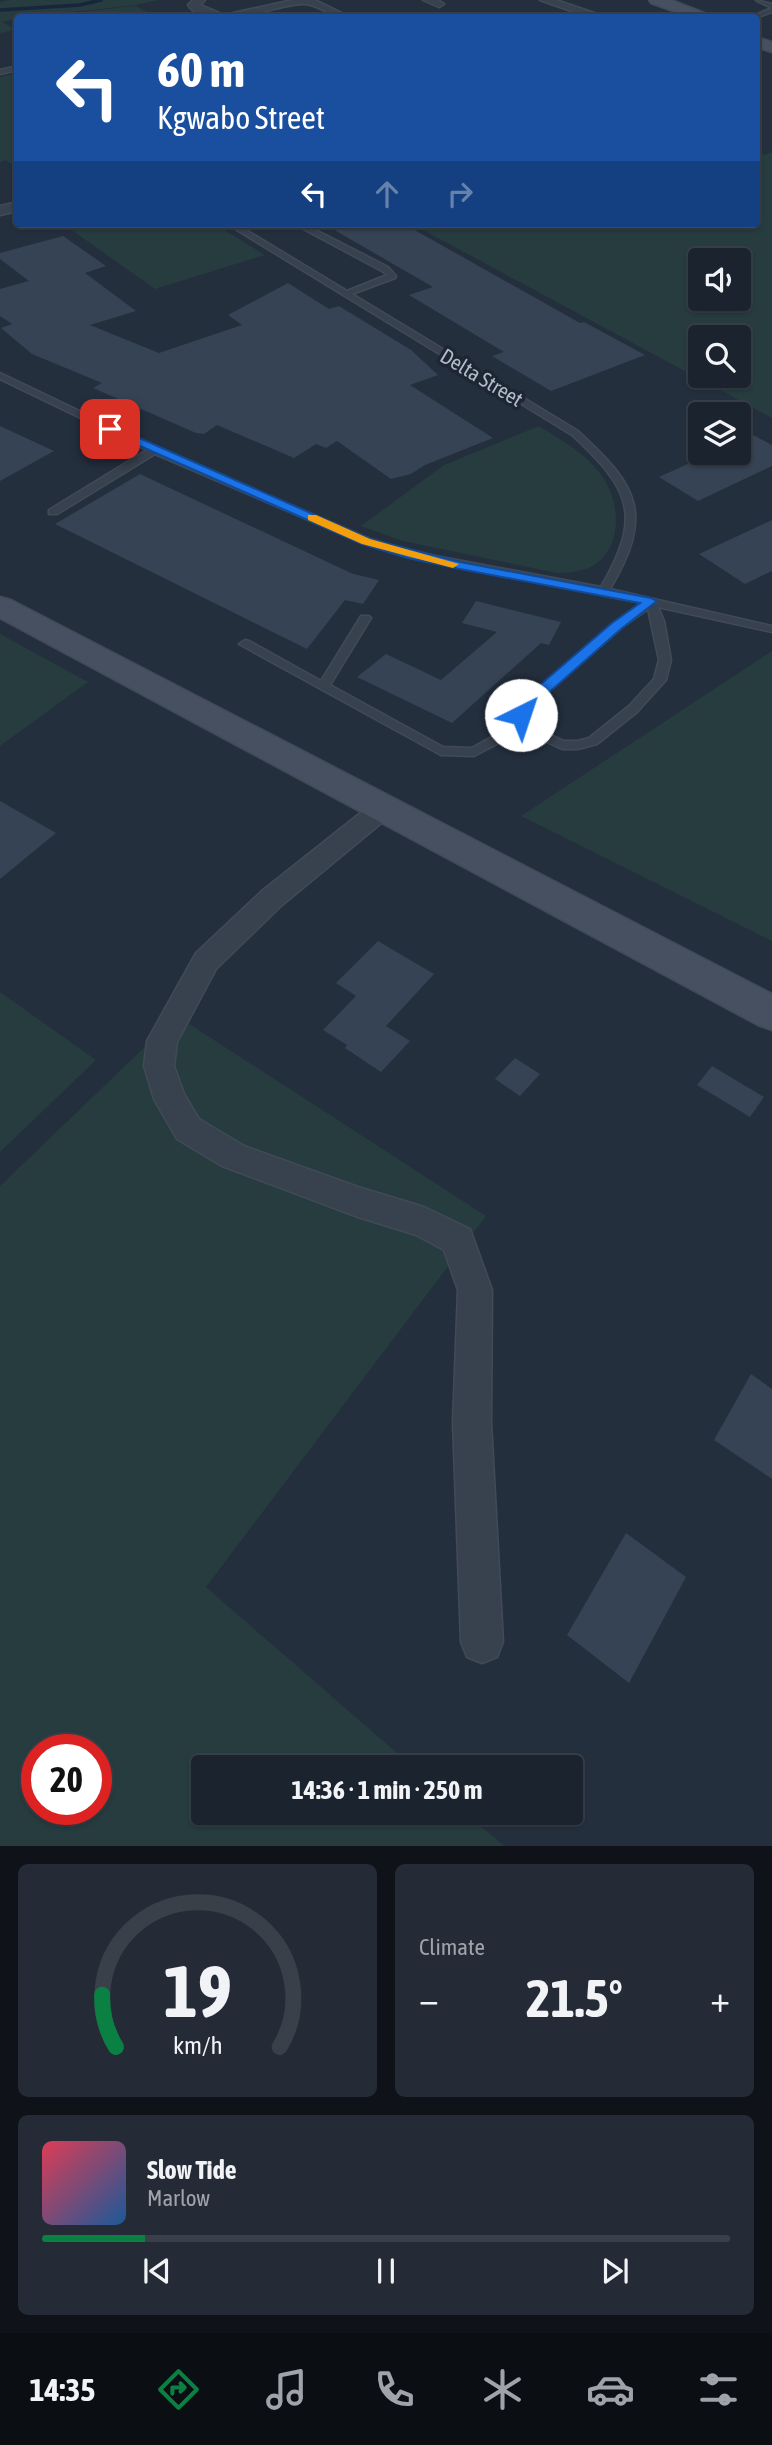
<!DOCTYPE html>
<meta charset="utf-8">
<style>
:root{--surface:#1b232e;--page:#242b36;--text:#f1f3f6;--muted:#a0a4aa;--line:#39404a;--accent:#0b8043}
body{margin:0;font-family:"Asap Condensed",sans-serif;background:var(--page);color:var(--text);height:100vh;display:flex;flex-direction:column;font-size:26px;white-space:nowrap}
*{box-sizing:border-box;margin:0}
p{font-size:23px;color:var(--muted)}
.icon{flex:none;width:38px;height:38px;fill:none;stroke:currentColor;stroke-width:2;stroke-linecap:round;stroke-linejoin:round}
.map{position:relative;height:1846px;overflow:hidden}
.sheet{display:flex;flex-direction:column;gap:18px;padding:18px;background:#0f1319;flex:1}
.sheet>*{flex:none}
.banner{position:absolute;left:14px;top:14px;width:746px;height:214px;border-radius:7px;box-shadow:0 2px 5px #0004,0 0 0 2px var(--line);background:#1a4fa0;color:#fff;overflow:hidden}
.tools{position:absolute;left:688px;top:248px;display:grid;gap:14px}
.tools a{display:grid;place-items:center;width:63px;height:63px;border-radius:7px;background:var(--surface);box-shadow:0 2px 5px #0004,0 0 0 2px var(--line);font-size:35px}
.speed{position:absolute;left:21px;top:1734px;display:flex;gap:14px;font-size:35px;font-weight:700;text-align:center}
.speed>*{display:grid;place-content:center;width:91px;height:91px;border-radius:50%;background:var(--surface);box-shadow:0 2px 5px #0004,0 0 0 2px var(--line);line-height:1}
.speed .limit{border:10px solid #d22;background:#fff;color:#111}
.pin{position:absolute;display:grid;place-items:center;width:60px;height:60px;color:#fff;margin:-30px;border-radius:14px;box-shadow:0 4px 10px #0006}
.me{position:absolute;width:77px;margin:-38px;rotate:41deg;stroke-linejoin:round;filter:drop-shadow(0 0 5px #0008)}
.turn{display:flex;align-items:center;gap:24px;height:147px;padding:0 28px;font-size:32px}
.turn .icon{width:91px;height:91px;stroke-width:2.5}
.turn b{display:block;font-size:49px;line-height:60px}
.lanes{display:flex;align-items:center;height:66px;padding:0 28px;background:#0003;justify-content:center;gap:35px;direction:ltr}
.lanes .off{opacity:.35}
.big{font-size:52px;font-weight:700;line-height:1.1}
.sheet .tile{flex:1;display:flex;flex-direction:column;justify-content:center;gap:10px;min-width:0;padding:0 24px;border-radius:10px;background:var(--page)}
.sheet .dial{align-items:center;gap:0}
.dial svg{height:182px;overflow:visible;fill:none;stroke:var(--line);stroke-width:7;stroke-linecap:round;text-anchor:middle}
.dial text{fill:var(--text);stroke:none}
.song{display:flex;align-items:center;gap:21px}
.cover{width:84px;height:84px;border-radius:10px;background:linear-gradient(135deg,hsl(350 70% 55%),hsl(210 70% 35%))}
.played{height:7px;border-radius:4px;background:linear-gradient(90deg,var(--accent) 15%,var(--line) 15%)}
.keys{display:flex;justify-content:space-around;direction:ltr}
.heat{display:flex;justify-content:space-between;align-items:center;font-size:38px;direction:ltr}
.sheet .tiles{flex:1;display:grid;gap:18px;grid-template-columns:1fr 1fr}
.tile:last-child{grid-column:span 2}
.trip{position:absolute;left:191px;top:1755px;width:392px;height:70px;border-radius:7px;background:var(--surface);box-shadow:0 2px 5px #0004,0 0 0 2px var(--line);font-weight:700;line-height:70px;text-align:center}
.dock{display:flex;height:112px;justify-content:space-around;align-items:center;background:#0b0e12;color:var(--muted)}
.dock .icon{width:49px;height:49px}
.dock .active{color:var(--accent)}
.dock b{font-size:32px;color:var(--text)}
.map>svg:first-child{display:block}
.green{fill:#263c3f;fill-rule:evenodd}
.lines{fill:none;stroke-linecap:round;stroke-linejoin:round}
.stream{stroke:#17263c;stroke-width:3.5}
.building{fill:#364354}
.lane-casing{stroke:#414a57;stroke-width:3}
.street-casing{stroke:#414a57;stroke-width:3}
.secondary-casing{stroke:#414a57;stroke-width:3}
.lane{fill:#38414e;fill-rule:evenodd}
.street{fill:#38414e;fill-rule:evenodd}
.secondary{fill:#465061;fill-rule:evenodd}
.route{fill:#1a73e8;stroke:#114b97;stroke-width:2}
.slow{fill:#f59e0b}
.labels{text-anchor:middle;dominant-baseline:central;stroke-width:7;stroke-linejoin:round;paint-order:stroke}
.far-street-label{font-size:21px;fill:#b4bcc9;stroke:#1d2633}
</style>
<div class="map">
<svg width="772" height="1847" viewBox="0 0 772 1847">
<rect width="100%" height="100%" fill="#242f3e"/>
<!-- green -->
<path class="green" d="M10 0H158L136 5 18 18 3 22 15 30 0 33V2Z
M135 6 158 17H40L53 15Z
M17 73H18L17 168 6 160 0 162V77Z
M756 152 764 155 772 152V418L412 224H756ZM700 261H738V299H700ZM700 338H738V376H700Z
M63 224H215L265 255 155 289Z
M539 426C561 440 583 452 599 472 620 498 625 544 594 565 583 572 570 572 557 573L403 541 361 526 444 465Z
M0 634 88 682 0 746Z
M772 651V941L521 816Z
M0 992 96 1060 0 1152Z
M177 1016 486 1216 206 1587 413 1767 203 1768V1813H466L504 1846 0 1847V1186ZM37 1750H96V1810H37Z"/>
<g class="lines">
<!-- stream -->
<path class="stream" d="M0 10 80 5 101 0"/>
</g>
<!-- building -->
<path class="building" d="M324 224H404L580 323 584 322 645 355 551 391 492 356 504 352 409 295 433 287Z
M63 236 106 266 85 273 136 311 90 325 159 353 242 325 228 315 288 283 329 309 339 306 411 350 438 375 410 385 493 438 425 465 411 474 391 479 337 441 326 448 316 444 294 458 217 425 204 434 196 433 93 388 102 383 32 354 1 328 12 324 0 316V289L29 281 0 259V253Z
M0 426 54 451 0 481Z
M753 435 772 445V466L698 501 659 477 712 453H738V441Z
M140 474 353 574 379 580 363 604 345 600 307 649 55 524Z
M772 520V571L745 584 699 554Z
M476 601 561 622 549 645 541 643 452 723 357 677 386 654 441 680 497 632 462 623Z
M0 801 56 833 0 879Z
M378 941 434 974 386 1026 410 1041 381 1072 345 1048 347 1045 323 1030 356 996 336 983Z
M515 1058 540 1074 520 1096 495 1079Z
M712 1066 764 1097 750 1117 697 1085Z
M751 1374 772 1389V1479L714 1440Z
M626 1533 686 1577 629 1683 567 1635Z"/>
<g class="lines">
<defs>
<path id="lane" d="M756 0 772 4V8L757 1Z
M772 8V12L756 18H748Z
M18 66V70L0 74V70Z
M227 224H236L347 291 387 275 382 271 294 224H304L388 267 396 276 395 278 352 294 578 431C639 487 654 514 610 589L772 626V632L658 607 664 621 671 660 666 680 637 712 597 744 578 749H562L525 732 516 734 474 756 441 755 239 644 245 640 249 641 321 681 361 616H369L371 618 330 685 443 747 472 748 509 727 519 725 515 715 520 704 613 624 642 603 412 558 362 543 155 454 57 514H49V510L147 450 0 379V373L157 448 370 539 414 552 601 587C643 515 630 489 572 435ZM648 609 659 660 654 679 629 706 589 738 578 741H564L531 726 527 715 529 709 621 628Z"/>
<path id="street" d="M193 0H205L200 5 224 15 293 0H315L352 18C330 18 320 5 305 4 277 2 210 38 188 5Z
M423 0H438L444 4 439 7Z
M540 0H556L609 18H591Z
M18 202V211L0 215V206Z
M382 800 391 803 395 809 391 815 282 905 216 969 177 1042 174 1066 184 1094 199 1119 244 1146 358 1187 424 1207 470 1229 492 1290 491 1422 503 1642 497 1657 482 1663 467 1657 461 1642 453 1422 458 1290 444 1250 416 1235 358 1217 222 1166 177 1139 154 1099 144 1066 147 1041 196 953 262 891 373 803Z"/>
<path id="secondary" d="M649 0H671L717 18H693L651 3Z
M756 37 772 42V52L756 47Z
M0 597 11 600 772 994V1030L758 1025 0 618Z"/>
</defs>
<!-- lane casing -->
<use href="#lane" class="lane-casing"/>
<!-- street casing -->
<use href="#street" class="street-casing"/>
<!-- secondary casing -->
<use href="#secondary" class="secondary-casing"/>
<!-- lane -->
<use href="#lane" class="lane"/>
<!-- street -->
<use href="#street" class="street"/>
<!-- secondary -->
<use href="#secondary" class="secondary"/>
</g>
<!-- route -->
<path class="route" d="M106 427H114L370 539 460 562 651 598 657 601 621 629 530 709 526 718H516L514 715 519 703 612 623 640 603 460 569 408 558 362 544 106 431Z"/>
<!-- slow -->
<path class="slow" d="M308 515H316L370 539 459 564 453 568 362 544 308 520Z"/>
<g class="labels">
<!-- far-street labels -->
<g class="far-street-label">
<text transform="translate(482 377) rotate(31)">Delta Street</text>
</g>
</g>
</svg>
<div class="tools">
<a><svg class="icon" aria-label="sound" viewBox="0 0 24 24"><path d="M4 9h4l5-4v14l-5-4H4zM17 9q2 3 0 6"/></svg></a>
<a><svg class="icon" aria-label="search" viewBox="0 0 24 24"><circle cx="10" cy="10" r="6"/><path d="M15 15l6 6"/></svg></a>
<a><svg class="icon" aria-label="layers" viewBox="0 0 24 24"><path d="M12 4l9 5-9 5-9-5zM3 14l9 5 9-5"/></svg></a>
</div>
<div class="speed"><div class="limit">20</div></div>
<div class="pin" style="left:110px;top:429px;background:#d93025"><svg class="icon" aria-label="arrive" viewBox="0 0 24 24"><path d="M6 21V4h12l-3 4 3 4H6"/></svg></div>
<svg class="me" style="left:521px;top:715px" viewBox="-20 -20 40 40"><circle r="19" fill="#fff"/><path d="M0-13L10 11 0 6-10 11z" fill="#1a73e8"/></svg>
<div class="trip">14:36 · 1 min · 250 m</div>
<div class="banner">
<div class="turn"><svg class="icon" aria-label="left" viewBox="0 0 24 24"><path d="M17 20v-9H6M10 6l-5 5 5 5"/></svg><div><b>60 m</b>Kgwabo Street</div></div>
<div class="lanes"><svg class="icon" aria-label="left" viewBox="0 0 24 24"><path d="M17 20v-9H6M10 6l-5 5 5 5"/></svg><svg class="icon off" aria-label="ahead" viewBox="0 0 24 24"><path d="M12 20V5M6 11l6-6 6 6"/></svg><svg class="icon off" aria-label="right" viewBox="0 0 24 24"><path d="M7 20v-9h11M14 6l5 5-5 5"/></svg></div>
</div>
</div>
<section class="sheet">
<div class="tiles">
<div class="tile dial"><svg viewBox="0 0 100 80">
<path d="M14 69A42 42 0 1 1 86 69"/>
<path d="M14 69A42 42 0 0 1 8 46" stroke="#0b8043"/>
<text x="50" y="56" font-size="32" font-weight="700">19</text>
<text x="50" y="72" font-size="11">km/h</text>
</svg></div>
<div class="tile"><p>Climate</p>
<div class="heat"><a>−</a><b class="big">21.5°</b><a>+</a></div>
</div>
<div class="tile">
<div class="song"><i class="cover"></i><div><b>Slow Tide</b><p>Marlow</p></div></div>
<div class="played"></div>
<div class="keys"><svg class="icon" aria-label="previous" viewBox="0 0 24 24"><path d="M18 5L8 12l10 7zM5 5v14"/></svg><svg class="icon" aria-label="pause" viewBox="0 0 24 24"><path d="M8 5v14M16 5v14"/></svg><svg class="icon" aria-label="next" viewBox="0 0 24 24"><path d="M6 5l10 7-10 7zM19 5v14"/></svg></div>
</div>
</div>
</section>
<nav class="dock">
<b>14:35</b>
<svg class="icon active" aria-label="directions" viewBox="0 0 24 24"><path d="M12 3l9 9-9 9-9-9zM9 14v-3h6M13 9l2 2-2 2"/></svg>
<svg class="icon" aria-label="music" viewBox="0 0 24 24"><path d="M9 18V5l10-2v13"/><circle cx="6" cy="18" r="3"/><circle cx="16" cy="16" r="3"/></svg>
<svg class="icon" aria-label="phone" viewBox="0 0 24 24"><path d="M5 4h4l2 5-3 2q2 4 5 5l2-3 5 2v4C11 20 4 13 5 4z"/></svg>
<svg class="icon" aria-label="climate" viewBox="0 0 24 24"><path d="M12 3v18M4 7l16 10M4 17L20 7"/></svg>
<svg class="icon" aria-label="car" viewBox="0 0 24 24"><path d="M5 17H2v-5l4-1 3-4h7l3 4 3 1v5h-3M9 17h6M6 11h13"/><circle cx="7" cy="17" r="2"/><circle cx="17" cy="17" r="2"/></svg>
<svg class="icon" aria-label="filters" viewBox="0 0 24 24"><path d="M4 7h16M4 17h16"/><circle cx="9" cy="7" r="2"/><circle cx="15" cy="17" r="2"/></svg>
</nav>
